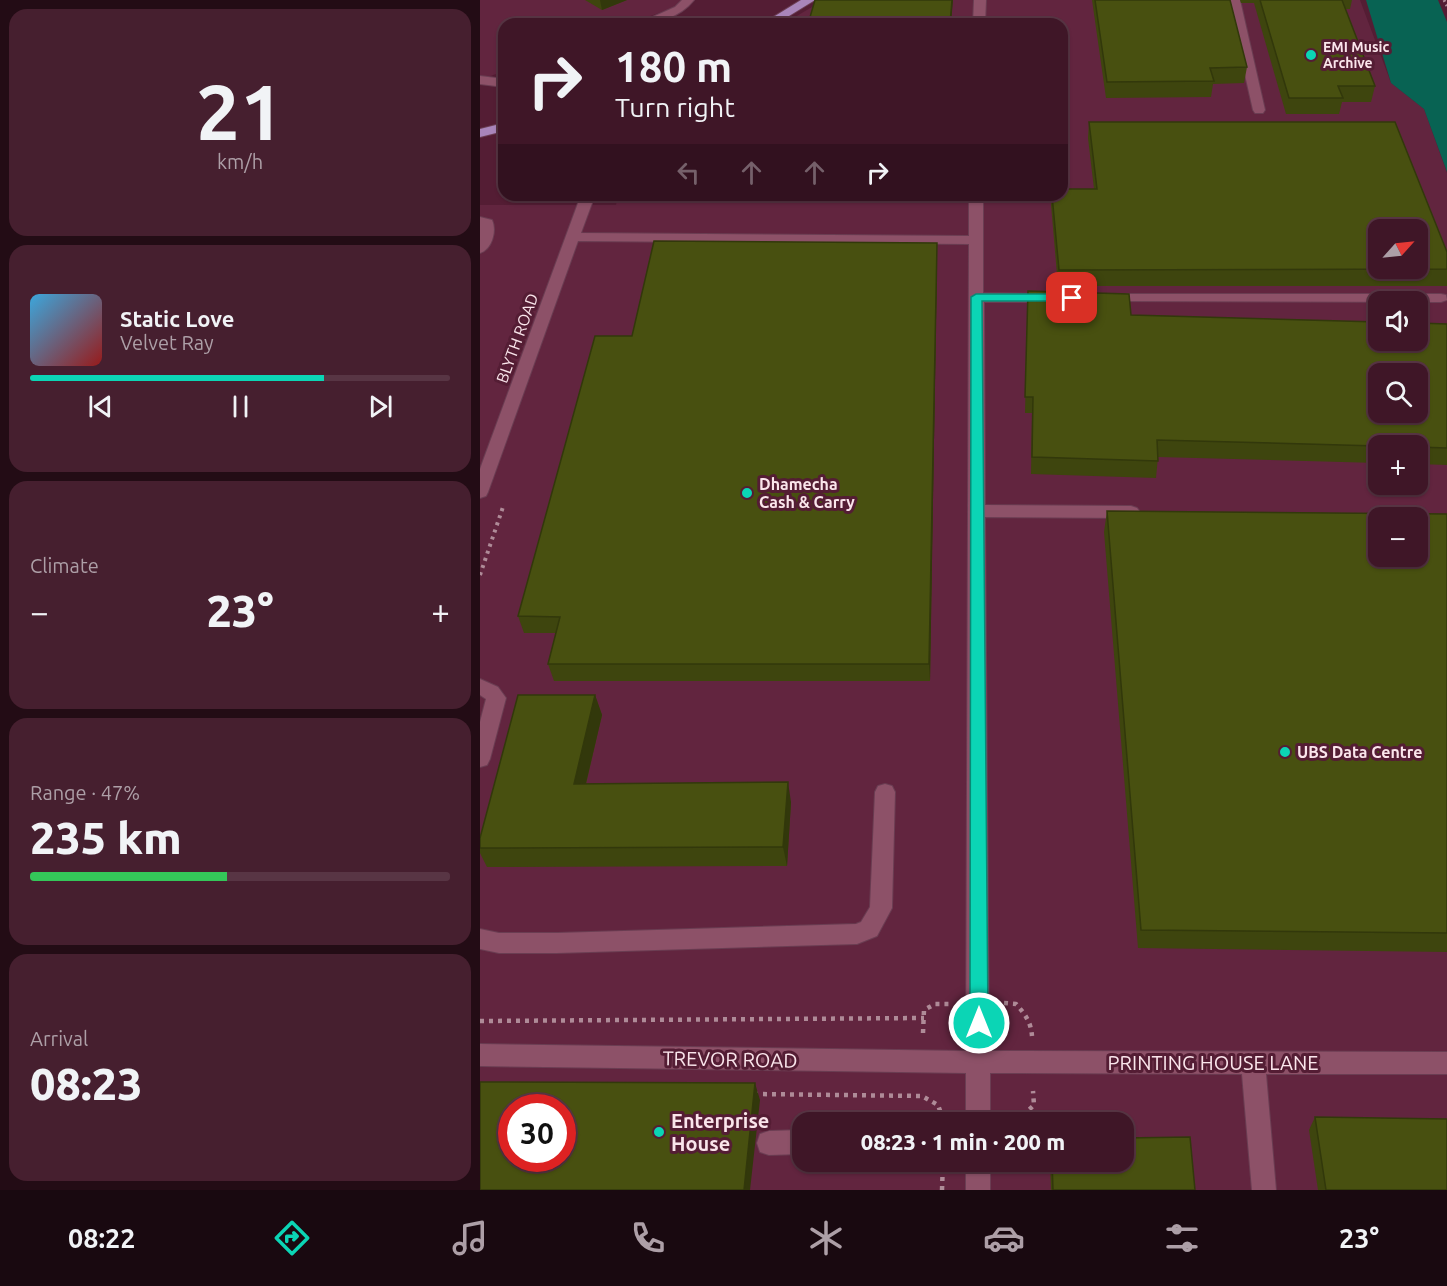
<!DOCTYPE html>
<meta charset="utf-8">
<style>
:root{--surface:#3f1627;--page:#461f2f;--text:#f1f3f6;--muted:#ad9fa7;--line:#583544;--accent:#0bd5b5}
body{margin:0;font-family:Ubuntu,sans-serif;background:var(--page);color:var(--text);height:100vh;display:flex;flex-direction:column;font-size:22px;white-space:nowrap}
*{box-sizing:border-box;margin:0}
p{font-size:20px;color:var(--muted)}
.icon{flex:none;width:33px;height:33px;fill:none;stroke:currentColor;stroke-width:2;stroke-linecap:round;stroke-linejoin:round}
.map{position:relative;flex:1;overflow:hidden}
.details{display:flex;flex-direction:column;gap:9px;padding:9px;background:#230c15;width:480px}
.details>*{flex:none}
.guide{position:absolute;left:18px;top:18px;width:570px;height:183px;border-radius:18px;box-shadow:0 2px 4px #0004,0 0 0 2px var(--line);background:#3f1627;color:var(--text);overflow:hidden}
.needle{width:39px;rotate:63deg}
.controls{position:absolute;left:888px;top:219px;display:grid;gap:12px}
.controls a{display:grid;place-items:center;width:60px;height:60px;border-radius:12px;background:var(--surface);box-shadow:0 2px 4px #0004,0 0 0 2px var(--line);font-size:30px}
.speed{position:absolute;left:18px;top:1094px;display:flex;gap:12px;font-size:30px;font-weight:700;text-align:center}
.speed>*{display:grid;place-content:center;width:78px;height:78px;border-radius:50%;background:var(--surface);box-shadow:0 2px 4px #0004,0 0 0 2px var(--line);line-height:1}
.speed .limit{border:9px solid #d22;background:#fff;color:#111}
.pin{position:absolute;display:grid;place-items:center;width:51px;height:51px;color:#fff;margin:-26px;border-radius:12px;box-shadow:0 3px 9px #0006}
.me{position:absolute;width:66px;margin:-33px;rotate:0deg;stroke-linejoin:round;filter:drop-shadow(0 0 4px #0008)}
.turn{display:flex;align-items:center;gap:21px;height:126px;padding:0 18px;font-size:27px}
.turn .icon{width:78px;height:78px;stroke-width:2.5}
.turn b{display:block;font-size:42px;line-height:51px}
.lanes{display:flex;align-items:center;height:57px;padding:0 18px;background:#0003;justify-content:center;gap:30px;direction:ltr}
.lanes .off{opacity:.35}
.big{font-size:45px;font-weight:800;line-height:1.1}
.details .card{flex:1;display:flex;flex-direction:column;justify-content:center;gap:9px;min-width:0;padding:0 21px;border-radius:18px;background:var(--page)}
.details .dial{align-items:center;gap:0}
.dial b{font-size:78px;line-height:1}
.song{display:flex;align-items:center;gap:18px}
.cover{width:72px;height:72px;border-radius:9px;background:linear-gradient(135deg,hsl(200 70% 55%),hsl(0 70% 35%))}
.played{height:6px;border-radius:3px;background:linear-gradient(90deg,var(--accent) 70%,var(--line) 70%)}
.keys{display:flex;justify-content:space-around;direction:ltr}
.heat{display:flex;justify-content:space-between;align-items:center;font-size:33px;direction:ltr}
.charge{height:9px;border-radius:4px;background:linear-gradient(90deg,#34c759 47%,var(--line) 0)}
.trip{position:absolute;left:312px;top:1112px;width:342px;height:60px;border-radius:18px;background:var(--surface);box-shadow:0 2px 4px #0004,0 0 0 2px var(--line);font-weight:800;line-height:60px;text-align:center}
.menu{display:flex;height:96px;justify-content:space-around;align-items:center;background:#190910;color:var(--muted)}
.menu .icon{width:42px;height:42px}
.menu .selected{color:var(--accent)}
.menu b{font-size:27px;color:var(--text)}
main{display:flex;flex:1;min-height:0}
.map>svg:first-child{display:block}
.built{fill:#62253f;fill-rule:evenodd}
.water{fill:#086353}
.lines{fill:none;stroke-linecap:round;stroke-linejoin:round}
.minor-casing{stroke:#6a3d52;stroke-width:2}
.major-casing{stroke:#6a3d52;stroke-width:2}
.path-far2{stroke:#af8b98;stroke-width:3;stroke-dasharray:2 3;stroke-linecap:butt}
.path-far1{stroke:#af8b98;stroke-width:4;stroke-dasharray:3 4.5;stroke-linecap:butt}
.path{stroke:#af8b98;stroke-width:4.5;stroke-dasharray:4 5;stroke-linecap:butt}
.minor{fill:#8d5168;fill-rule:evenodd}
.major{fill:#a985ba;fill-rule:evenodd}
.wall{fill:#3e450e}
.shaded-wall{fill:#32380b}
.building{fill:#485010;stroke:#32380b;stroke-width:1.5;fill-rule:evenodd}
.route{fill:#0bd5b5;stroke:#078a76;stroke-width:1.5}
.poi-dot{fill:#0bd5b5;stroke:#541d34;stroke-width:2}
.labels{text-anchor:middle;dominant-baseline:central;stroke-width:6;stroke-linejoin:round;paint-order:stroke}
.far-poi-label{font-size:14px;font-weight:bold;fill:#fae5eb;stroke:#541d34;text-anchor:start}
.street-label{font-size:16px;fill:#fae5eb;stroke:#541d34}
.poi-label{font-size:16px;font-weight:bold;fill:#fae5eb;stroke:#541d34;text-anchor:start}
.near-street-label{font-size:20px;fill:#fae5eb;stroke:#541d34}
.near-poi-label{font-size:20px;font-weight:bold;fill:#fae5eb;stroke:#541d34;text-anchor:start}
</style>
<main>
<section class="details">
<div class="card dial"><b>21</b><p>km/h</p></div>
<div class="card">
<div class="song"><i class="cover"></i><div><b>Static Love</b><p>Velvet Ray</p></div></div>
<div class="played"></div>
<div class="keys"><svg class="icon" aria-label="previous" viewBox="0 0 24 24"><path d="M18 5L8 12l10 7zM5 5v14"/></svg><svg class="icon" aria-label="pause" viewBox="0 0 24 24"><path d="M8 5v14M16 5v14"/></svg><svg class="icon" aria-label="next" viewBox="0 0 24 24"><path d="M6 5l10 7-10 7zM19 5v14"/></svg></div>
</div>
<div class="card"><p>Climate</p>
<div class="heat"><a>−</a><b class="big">23°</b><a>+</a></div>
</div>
<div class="card"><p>Range · 47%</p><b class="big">235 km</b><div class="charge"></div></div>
<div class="card"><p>Arrival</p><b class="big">08:23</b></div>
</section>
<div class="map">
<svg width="967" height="1190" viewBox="0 0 967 1190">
<rect width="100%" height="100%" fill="#541d34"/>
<!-- built -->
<path class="built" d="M0 0H214L149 24H24V71L0 80Z
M344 0H880L911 83 944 109 967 173V1190H0V205H136L138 195H582V24H303ZM898 230H938V268H898ZM898 302H938V340H898ZM898 374H938V412H898ZM898 446H938V484H898ZM898 518H938V556H898ZM32 1107H82V1158H32ZM322 1122H644V1161H322Z"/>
<!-- water -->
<path class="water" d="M886 0H958L967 22V172L944 109 911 83Z"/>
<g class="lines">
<defs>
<path id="minor" d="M202 0H214C200 17 178 24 157 24L195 7Z
M494 0H506L505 24H493Z
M748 0H760L785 110 783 113H775L773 110Z
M0 76 24 79V87L0 84Z
M101 195H115L101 233 489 236V195H503V293L572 294 579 298 572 302H504L505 505 651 506 657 508 660 512 657 516 651 518 505 517 509 1051 967 1052V1074H786L796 1190H772L762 1074 510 1073V1122H486V1073L0 1066V1044L486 1051 489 244 98 241 8 492 6 496 0 498V469Z
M0 217 12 220C17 231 12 249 0 253Z
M627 294H961L966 295 967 300 961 302 622 301 620 298 622 295Z
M0 679 18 687 26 698 10 759 7 765 0 767V722L6 699 0 695Z
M405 784 412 786 415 792 412 908 397 936 377 944 77 953H19L0 949V929L19 933H77L376 924 381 922 390 907 395 792 398 786Z
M322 1130V1154L289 1155 280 1152 277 1143 280 1134 289 1131Z
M486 1161H510V1190H486Z"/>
<path id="major" d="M321 0H335L296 24H282Z
M24 123V131L0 137V129Z"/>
</defs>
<!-- minor casing -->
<use href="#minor" class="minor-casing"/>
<!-- major casing -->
<use href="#major" class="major-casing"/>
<!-- path-far2 -->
<path class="path-far2" d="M964 0 967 6"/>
<!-- path-far1 -->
<path class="path-far1" d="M0 575 24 504"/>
<!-- path -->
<path class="path" d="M524 1003 536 1004C545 1014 551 1022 552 1036
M0 1021 444 1018
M443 1033 444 1010 455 1004H469
M274 1094 442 1096 458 1105 464 1122
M527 1121H537L554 1105 553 1091
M462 1190 463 1161"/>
<!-- minor -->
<use href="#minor" class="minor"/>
<!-- major -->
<use href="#major" class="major"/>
</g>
<!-- wall -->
<path class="wall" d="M105 0H147L122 10Z
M612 0H750L767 67 764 83 733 84 731 97 626 98Z
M760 0H872L870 9H865L895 86 891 102H862L859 114H806L774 3H761Z
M609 122 967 252V286H578L571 205 572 195H582L614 189 608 138Z
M146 195H453L452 202 146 198Z
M457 259 450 681H74L68 664 76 633H44L38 616 152 336Z
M548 291 651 315 967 324V465L938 464V446H898V463L678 457 676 478 551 474 552 413H545Z
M627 511 967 514V952L658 948 624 532Z
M115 695 122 715 106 784 311 802 307 866 7 867 0 853V838Z
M835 1117 967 1190H838L829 1130Z
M570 1161H644L715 1190H571Z"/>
<!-- shaded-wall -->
<path class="shaded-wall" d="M120 0H147L122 10Z
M472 0H473L471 24H470Z
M457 243V259L450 681 449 664Z
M115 695 122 715 101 804 94 784Z
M308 782 311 802 307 866 303 847Z
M275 1083 280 1100 270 1190H264Z"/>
<!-- building -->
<path class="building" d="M335 0H472L470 24H328Z
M615 0H750L767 67 730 68 734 81 627 82Z
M780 0H862L895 86H858L863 98H809Z
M609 122H915L967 252V269L579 270 572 195H582V189H617ZM898 230H938V268H898Z
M174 241 457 243 449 664H68L80 617 38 616 115 336H152Z
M548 291 649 294 651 315 898 322V340H938V323L967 324V448L938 447V446H898L677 440 678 461 552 457 553 397H545ZM898 374H938V412H898Z
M627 511 967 514V933L661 930ZM898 518H938V556H898Z
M38 695H115L94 784 308 782 303 847 0 848V838Z
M0 1082 275 1083 264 1190H0ZM32 1107H82V1158H32Z
M835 1117 967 1119V1190H846Z
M710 1137 715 1190H573L572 1161H644V1138Z"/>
<!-- route -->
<path class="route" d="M496 294H592L597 298 592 301H502L508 1023 505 1029 499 1031 493 1029 490 1023 491 297Z"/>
<!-- markers -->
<g class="poi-dot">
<circle cx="831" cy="55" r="6"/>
<circle cx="267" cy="493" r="6"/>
<circle cx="805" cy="752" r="6"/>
<circle cx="179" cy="1132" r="6"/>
</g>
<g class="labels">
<!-- far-poi labels -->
<g class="far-poi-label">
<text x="843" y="47">EMI Music<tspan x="843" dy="16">Archive</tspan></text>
</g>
<!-- street labels -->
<g class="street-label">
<text transform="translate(37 338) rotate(-70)">BLYTH ROAD</text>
</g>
<!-- poi labels -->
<g class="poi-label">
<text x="279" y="484">Dhamecha<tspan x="279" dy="18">Cash &amp; Carry</tspan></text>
<text x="817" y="752">UBS Data Centre</text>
</g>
<!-- near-street labels -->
<g class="near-street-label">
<text transform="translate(250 1059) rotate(1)">TREVOR ROAD</text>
<text x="733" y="1062">PRINTING HOUSE LANE</text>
</g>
<!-- near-poi labels -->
<g class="near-poi-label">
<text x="191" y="1120">Enterprise<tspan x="191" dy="23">House</tspan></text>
</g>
</g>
</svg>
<div class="controls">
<a><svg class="needle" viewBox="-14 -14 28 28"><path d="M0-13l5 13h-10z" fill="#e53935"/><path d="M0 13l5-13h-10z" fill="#ad9fa7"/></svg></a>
<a><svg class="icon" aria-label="sound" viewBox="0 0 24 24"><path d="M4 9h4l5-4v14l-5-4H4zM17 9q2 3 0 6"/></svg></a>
<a><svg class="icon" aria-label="search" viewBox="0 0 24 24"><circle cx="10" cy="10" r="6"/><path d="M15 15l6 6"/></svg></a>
<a>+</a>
<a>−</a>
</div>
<div class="speed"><div class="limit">30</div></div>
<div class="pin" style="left:592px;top:298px;background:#d93025"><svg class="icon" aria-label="arrive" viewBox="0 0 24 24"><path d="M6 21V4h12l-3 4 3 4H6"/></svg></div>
<svg class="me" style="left:499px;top:1023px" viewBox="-20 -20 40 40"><circle r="17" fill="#0bd5b5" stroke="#fff" stroke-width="3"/><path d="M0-11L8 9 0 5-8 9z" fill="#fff"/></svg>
<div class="trip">08:23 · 1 min · 200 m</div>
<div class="guide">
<div class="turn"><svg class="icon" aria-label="right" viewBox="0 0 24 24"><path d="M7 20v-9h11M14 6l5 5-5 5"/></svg><div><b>180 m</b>Turn right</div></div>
<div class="lanes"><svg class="icon off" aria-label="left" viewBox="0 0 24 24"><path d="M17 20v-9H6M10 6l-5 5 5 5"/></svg><svg class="icon off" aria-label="ahead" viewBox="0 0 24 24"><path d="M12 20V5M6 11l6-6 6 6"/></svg><svg class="icon off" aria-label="ahead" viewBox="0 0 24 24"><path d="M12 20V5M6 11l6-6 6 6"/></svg><svg class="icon" aria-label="right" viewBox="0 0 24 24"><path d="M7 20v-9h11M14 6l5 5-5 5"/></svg></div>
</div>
</div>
</main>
<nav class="menu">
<b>08:22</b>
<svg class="icon selected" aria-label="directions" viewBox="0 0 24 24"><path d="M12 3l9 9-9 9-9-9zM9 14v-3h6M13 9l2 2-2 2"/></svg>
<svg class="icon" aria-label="music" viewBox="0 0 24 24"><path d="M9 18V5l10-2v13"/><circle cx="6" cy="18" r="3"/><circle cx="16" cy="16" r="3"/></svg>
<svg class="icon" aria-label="phone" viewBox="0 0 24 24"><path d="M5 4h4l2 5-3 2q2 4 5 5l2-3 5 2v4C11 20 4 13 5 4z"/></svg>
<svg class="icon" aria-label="climate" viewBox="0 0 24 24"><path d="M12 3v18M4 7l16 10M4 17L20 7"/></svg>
<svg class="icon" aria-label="car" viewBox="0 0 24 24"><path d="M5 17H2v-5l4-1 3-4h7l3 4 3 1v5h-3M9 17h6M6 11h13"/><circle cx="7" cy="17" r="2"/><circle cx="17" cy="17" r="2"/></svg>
<svg class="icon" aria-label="filters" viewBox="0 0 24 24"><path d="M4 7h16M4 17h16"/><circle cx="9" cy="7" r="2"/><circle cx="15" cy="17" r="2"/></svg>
<b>23°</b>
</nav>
